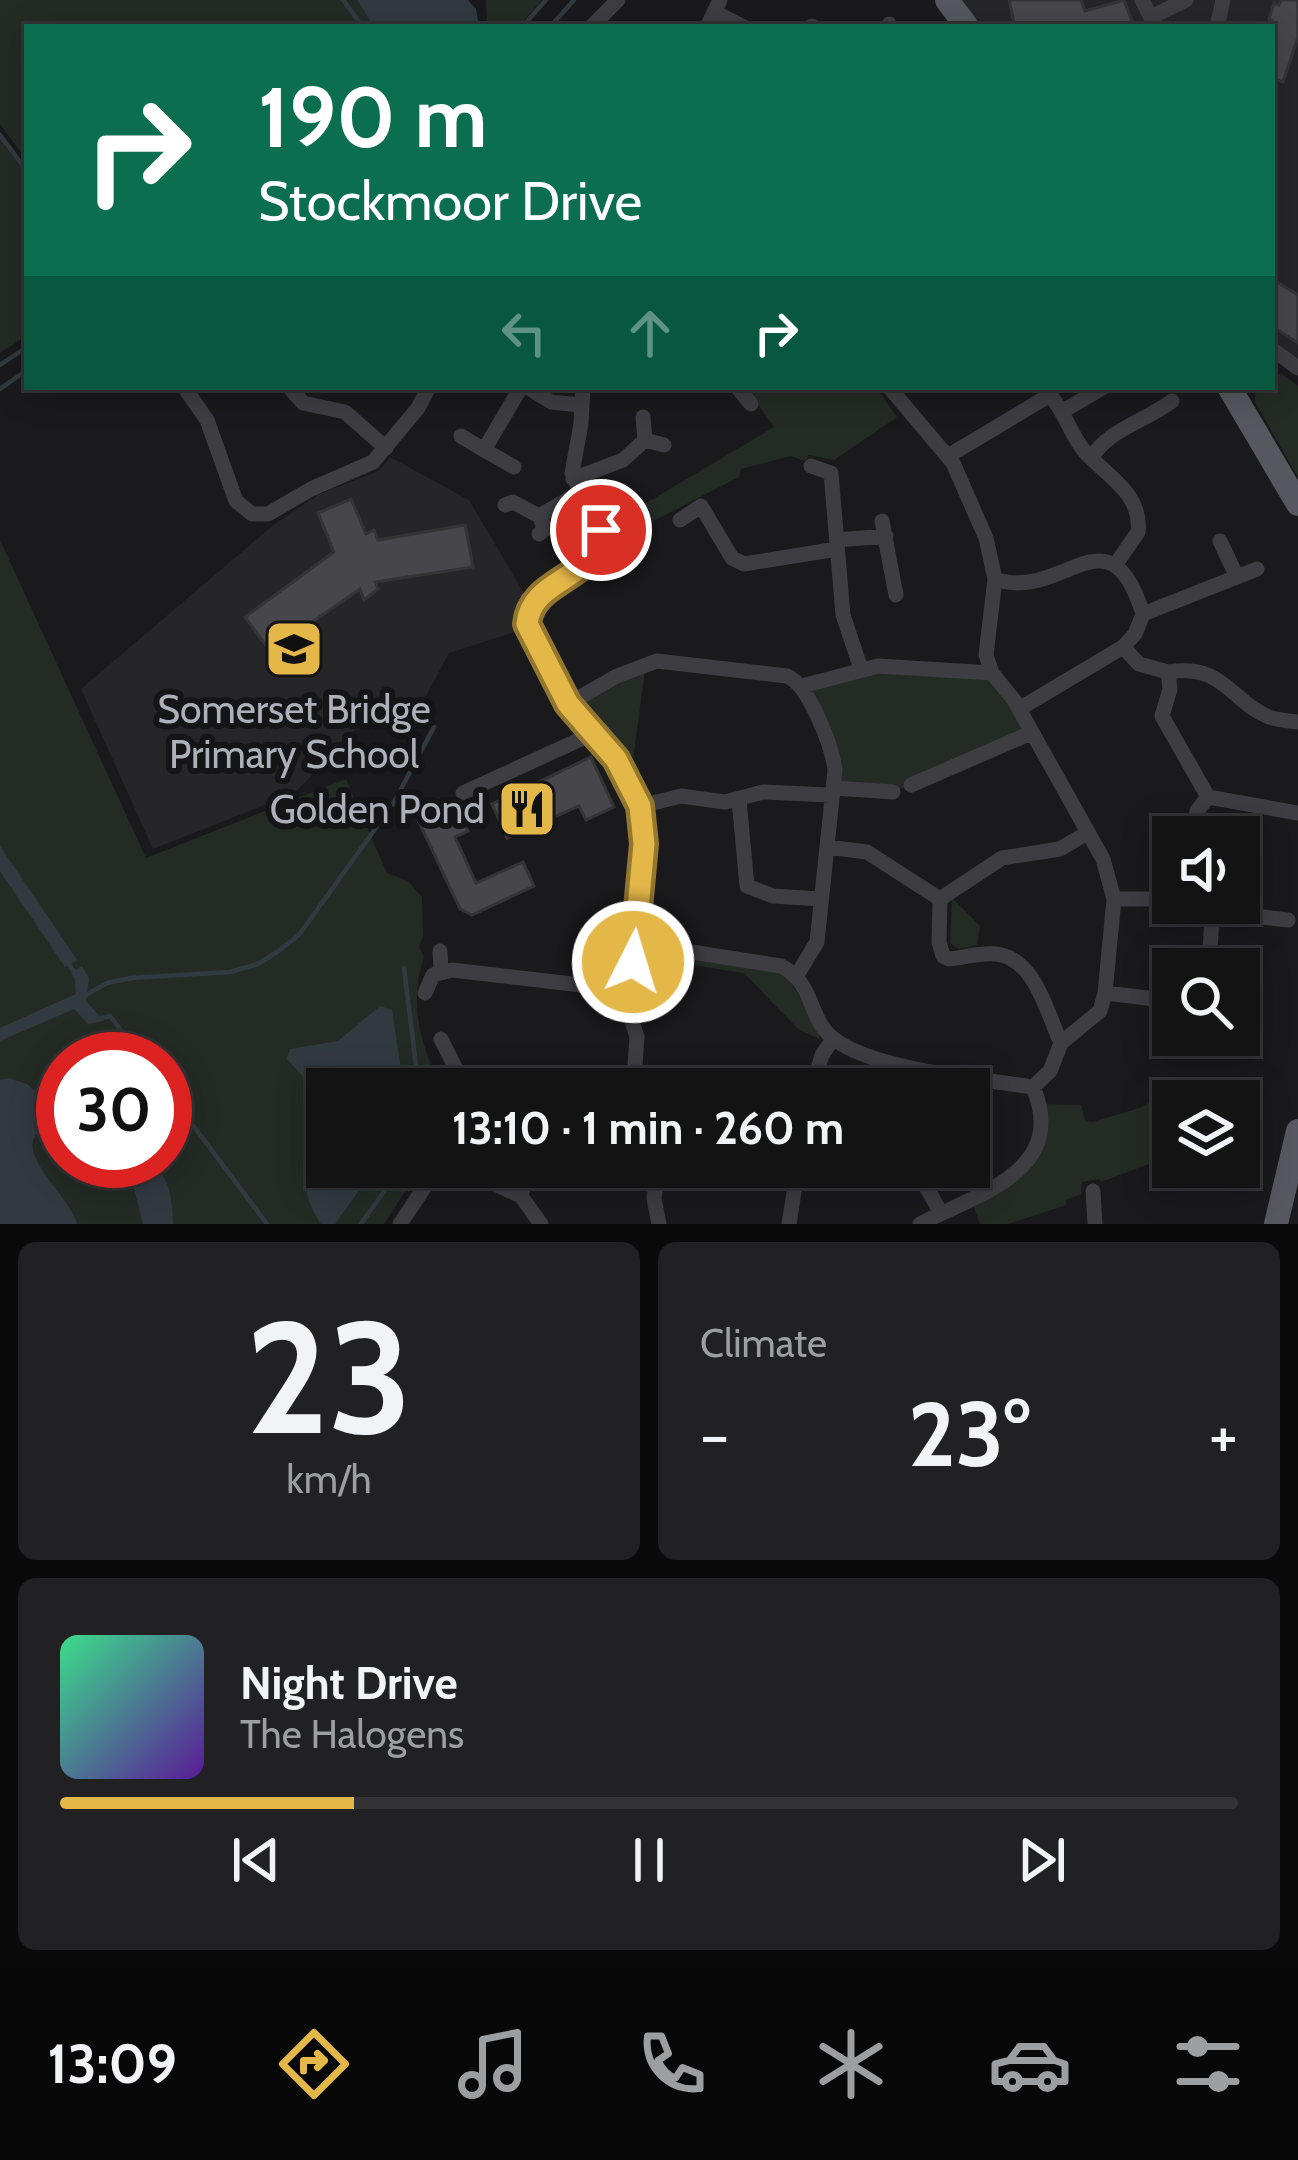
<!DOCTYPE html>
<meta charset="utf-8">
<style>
:root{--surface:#141314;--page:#212022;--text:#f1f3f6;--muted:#9d9ea0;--line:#333234;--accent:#e4b749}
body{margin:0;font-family:Cabin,sans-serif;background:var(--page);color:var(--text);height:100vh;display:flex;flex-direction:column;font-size:45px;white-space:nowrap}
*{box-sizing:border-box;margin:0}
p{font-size:39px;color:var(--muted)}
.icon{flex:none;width:66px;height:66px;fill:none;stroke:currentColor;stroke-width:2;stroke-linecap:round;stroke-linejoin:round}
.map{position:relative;height:1224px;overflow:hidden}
.details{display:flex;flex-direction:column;gap:18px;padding:18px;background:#0b0a0b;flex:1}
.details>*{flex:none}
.hud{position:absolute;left:24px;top:24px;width:1251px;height:366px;border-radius:0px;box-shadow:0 6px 30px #0003,0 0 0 3px var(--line);background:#0b6e4f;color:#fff;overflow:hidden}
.tools{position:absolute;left:1152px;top:816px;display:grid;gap:24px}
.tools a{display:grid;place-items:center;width:108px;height:108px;border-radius:0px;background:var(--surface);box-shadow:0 6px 30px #0003,0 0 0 3px var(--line);font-size:60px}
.speed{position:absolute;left:36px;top:1032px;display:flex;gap:24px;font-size:60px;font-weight:700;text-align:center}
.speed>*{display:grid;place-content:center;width:156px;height:156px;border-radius:50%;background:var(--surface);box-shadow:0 6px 30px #0003,0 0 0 3px var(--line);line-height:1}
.speed .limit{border:18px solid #d22;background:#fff;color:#111}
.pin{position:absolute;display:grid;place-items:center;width:102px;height:102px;color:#fff;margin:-51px;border:6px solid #fff;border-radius:50%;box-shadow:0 3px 12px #0007}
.me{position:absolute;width:132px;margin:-66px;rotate:5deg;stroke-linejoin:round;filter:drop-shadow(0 0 9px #0008)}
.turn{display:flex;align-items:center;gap:42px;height:252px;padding:0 36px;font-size:54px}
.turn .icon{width:156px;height:156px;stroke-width:2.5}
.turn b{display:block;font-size:84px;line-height:102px}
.lanes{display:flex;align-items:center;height:114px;padding:0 36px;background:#0003;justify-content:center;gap:60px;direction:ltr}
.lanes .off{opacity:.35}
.big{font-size:90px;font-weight:700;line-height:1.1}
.details .tile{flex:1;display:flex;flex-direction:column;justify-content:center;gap:18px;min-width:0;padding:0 42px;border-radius:18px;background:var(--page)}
.details .dial{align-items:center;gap:0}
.dial b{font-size:156px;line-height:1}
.song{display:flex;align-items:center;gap:36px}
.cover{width:144px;height:144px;border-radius:18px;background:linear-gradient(135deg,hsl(150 70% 55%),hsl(270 70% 35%))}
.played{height:12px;border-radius:6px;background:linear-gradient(90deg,var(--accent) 25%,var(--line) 25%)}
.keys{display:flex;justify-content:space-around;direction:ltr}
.heat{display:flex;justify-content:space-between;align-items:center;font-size:66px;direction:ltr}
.details .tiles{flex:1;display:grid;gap:18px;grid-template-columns:1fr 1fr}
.tile:last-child{grid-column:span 2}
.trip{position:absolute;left:306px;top:1068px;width:684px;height:120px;border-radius:0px;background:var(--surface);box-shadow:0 6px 30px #0003,0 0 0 3px var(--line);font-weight:700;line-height:120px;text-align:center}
.menu{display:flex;height:192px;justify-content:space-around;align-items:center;background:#080808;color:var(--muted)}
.menu .icon{width:84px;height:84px}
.menu .on{color:var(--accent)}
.menu b{font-size:54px;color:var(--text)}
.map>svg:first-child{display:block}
.built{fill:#262628}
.green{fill:#242b25;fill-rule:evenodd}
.water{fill:#323a41}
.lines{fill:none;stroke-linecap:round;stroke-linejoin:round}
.stream{stroke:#323a41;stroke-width:4.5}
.building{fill:#47474b;stroke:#343437;stroke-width:3}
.minor{stroke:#3d3d42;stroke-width:15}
.primary{stroke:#57585f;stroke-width:24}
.route-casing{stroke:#94772f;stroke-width:30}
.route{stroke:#e4b749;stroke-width:21}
.labels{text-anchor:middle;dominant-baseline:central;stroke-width:12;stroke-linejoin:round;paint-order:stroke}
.poi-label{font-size:39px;fill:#adb0ba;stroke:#151416}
</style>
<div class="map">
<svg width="1298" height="1224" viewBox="0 0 1298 1224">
<rect width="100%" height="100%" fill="#1a191b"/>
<!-- built -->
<path class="built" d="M947 0H1298V368L1272 349V27H967Z
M390 457 469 500 525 595 516 617 518 631 449 653 426 696 354 731 295 793 153 849 81 689 271 527 317 495 379 471Z"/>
<!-- green -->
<path class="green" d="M0 0H357L374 27H27V161L0 124Z
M486 0H542L518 27H487Z
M0 135 27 171V335L0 353Z
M1282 374 1298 386V477L1255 402V387H1272V375Z
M746 387H876L897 417 834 460 809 455 805 461 791 456 741 469 739 477 597 550 601 530 774 427Z
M0 540 146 858 346 779 387 873 408 881 422 897 423 937 419 946 424 957C408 1006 421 1043 441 1089H327V1167H421L384 1224H0ZM63 1059H165V1161H63Z
M861 669 992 673 1031 733 893 792 834 788 835 770 802 686Z
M645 670 632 768 584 703Z
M952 898 980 926 977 945 959 949 950 943Z
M658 953 777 972 791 982 819 1031V1039L798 1029 744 973 658 960Z
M1164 1084 1227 1101H1173V1155L1101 1182 1099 1179 1082 1182 1081 1194 1066 1200V1205L1008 1224H980L972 1202 1025 1170 1043 1104 1081 1105 1085 1120 1092 1122 1140 1108 1162 1095Z"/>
<!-- water -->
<path class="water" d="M357 0H468L476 9 479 27H374Z
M0 846 77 960 65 967 0 871Z
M82 966 89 978 86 1001 104 1021 88 1024 74 1009 0 1041V1028L78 993V984L71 973Z
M380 1006 392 1010 403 1083 401 1089H327V1167H376L335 1224H321C281 1166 337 1148 322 1105 316 1088 298 1072 287 1059L290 1049 338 1041Z
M8 1078 27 1084 55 1108 63 1107V1118L56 1117C50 1123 37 1131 34 1138 23 1160 71 1199 77 1224H0V1080Z
M127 1161C168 1160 172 1190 173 1224H143Z"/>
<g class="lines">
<!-- stream -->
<path class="stream" d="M343 0 363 27
M522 27 546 0
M550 27 574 0
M0 135 27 171
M0 365 27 347
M0 389 27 370
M66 960 77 976 78 993
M404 968 419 1089
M84 996 107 983 131 978 230 972 258 964 277 952 299 935 393 804 434 727
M98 1019 110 1016 143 1059
M165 1088 267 1224
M361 1224 401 1167"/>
</g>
<!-- building -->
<path class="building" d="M1009 0H1081L1085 11 1124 0 1134 27H1015Z
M1281 0H1298V37L1283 82 1272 78V20L1269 19 1274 3 1279 5Z
M1272 279 1298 295V343L1272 326Z
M351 499 366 534 374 530 378 540 465 525 473 567 375 582 378 589 364 600 360 589 270 651 245 617 334 552 318 513Z
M591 757 614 807 586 820 579 806 507 838 492 804Z
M454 801 468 831 455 837 476 883 523 862 534 886 472 915 460 909 417 818Z"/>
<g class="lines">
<!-- minor -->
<path class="minor" d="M1142 0 1156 27
M714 12 744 27
M1151 17 1186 0
M889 24 890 27
M591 27 618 0
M707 27 720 0
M812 27V26
M1217 27 1223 0
M1272 349 1298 368
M184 387 207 420 236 501 252 514H268L311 489 373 462 418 408 429 387
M289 387 303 403 345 412 386 448
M527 387 551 402 581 405
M583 387 581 424 572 473C578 494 600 509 601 532 602 580 530 577 527 624L568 704 616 759 644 817 634 952 624 995 637 1037 635 1064 639 1089
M737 387 751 404
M889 387 953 463 986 538 995 579 986 655 992 673
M1049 387 1050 395C1066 413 1071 437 1086 453 1107 476 1142 493 1138 532L1116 564
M1063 411 1104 387
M643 417 645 440
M461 436 484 450
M948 456 1050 395
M1091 458C1109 429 1146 421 1172 401
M811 466 831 473 843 615 861 669
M514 467 484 450 521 387
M573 479 623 460 645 440 664 445
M505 505 513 502 539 516 581 492
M539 516 545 529 539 534
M680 520 701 506 732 558 744 564 837 549
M882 521 896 595
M837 540 886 536
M1220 541 1237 577
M995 579C1063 603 1109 504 1143 614L1135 634 1123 647 1019 709
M1143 614 1257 569
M1123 647 1139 664 1168 672 1170 689 1162 716 1208 797 1197 811 1191 837
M1168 672C1224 663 1230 701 1269 717 1278 720 1289 721 1298 722
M802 686 878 666 992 673 1014 700 1103 859 1114 899 1105 993 1100 1011 1061 1043 1050 1071 1033 1087
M568 704 617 676 657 661 787 676C809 685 832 746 835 770L817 942 797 975
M911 785 1031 733
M834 788 893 792
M463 793 594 733
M1208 797 1298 813
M739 800 747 886 773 896 821 899
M641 806 681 796 725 802 763 792 830 795
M827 847 867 852 940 899 939 942 943 956 949 959C964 958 980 952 996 954 1035 958 1047 1013 1061 1043
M940 899 1002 858 1060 849 1087 833
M1114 899H1173
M1195 903 1206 907 1212 917 1209 969
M1210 911 1288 920
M635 943 781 966C816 984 807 1019 834 1039 874 1070 981 1079 1033 1087
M440 951 441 970
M425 993 433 975 452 970 624 990
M1105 993 1173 1001
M441 1039 466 1089
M812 1089 822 1055 833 1039
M458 1167 521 1196 541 1224
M915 1167 941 1213
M1093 1191 1095 1224
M521 1196 528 1167
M400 1224 438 1167
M659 1224 654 1198 659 1167
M789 1224 798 1167
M920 1224C976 1194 1069 1172 1033 1087"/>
<!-- primary -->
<path class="primary" d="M947 0 967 27
M1229 387 1298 504
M1276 1224 1298 1131"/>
</g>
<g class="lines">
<defs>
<path id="route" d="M601 530C599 580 531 577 527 624L568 704 616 759 640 806 644 844 633 962"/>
</defs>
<!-- route casing -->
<use href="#route" class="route-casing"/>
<!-- route -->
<use href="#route" class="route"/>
</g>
<!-- icons -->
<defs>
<symbol id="school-square" viewBox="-11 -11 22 22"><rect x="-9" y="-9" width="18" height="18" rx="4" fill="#e4b749" stroke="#151416"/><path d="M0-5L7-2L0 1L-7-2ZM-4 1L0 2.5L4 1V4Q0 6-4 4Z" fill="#111"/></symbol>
<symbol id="restaurant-square" viewBox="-11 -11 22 22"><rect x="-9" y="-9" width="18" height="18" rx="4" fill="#e4b749" stroke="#151416"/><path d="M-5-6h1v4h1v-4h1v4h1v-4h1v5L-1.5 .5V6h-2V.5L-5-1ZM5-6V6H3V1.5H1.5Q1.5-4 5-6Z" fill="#111"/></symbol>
</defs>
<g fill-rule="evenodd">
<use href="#school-square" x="261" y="616" width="66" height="66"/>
<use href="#restaurant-square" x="494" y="776" width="66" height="66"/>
</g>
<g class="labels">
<!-- poi labels -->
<g class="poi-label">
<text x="294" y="709">Somerset Bridge<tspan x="294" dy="45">Primary School</tspan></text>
<text x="485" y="809" text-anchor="end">Golden Pond</text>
</g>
</g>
</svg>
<div class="tools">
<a><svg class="icon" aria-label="sound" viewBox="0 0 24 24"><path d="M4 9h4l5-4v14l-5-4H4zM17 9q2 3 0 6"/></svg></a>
<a><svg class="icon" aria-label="search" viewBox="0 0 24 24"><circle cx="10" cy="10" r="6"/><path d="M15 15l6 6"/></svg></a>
<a><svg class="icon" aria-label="layers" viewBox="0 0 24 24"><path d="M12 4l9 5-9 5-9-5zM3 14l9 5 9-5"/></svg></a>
</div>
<div class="speed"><div class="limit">30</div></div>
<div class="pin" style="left:601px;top:530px;background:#d93025"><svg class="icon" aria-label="arrive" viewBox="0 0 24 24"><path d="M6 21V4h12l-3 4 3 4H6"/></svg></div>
<svg class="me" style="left:633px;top:962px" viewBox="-20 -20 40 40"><circle r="17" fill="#e4b749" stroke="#fff" stroke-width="3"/><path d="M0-11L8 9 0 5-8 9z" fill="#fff"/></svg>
<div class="trip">13:10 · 1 min · 260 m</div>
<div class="hud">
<div class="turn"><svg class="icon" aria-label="right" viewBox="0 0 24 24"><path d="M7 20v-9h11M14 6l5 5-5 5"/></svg><div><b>190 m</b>Stockmoor Drive</div></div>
<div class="lanes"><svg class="icon off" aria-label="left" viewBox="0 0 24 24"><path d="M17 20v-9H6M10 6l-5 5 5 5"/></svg><svg class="icon off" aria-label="ahead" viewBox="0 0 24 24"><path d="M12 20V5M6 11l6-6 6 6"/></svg><svg class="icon" aria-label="right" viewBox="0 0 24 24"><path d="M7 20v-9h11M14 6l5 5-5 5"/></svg></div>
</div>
</div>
<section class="details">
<div class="tiles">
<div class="tile dial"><b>23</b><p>km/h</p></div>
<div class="tile"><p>Climate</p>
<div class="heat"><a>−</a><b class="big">23°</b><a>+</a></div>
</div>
<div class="tile">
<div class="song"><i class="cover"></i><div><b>Night Drive</b><p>The Halogens</p></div></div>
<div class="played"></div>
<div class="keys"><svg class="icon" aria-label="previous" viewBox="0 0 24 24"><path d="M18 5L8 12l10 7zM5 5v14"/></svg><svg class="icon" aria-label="pause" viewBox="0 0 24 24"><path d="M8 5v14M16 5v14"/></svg><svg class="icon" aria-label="next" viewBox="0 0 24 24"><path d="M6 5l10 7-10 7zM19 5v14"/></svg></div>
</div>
</div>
</section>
<nav class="menu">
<b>13:09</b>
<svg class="icon on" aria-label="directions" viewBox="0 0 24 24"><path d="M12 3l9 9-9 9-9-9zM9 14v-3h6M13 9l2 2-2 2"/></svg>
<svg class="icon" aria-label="music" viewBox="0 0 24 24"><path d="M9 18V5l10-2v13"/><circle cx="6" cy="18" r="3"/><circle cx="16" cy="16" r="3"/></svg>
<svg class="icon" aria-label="phone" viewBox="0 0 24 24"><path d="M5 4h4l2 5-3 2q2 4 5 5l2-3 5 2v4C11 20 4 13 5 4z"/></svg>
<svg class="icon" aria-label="climate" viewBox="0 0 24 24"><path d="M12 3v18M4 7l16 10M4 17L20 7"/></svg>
<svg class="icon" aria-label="car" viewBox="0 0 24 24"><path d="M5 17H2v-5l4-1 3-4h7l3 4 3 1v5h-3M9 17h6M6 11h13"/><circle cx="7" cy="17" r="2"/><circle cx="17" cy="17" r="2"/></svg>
<svg class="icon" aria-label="filters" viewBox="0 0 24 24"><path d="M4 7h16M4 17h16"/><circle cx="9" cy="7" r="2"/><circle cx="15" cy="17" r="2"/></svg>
</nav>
